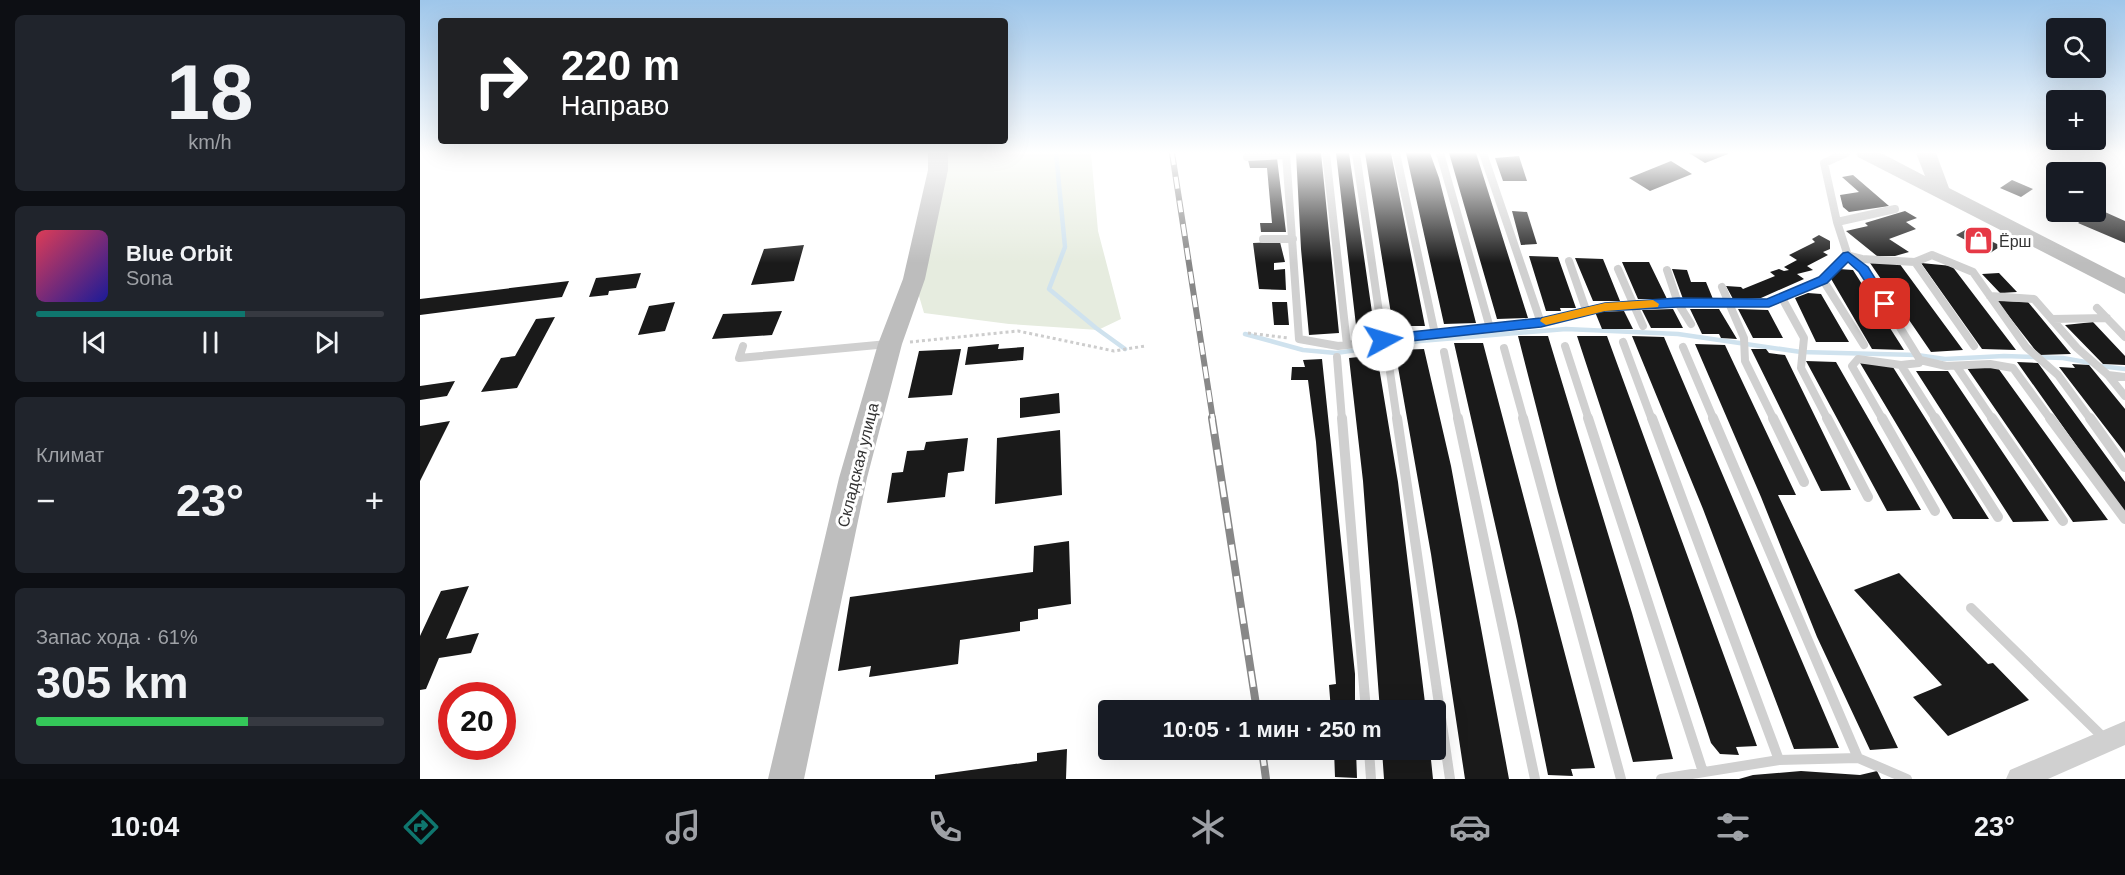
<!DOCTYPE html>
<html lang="ru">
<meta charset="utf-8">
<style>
:root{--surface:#171b24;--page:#20242c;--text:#f1f3f6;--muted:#9ea1a6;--line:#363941;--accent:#0f766e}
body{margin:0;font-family:Arial,sans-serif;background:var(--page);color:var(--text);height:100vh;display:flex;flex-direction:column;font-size:22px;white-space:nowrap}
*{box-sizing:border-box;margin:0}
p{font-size:20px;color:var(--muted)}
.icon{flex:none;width:33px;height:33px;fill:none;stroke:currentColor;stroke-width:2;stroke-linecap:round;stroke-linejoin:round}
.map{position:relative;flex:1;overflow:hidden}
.side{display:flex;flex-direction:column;gap:15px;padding:15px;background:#0d0f14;width:420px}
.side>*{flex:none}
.hud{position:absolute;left:18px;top:18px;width:570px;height:126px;border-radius:6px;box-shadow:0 6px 24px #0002;background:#202124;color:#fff;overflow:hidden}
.buttons{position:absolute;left:1626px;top:18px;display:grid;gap:12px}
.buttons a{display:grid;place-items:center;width:60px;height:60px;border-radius:6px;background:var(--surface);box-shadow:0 6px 24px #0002;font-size:30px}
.speed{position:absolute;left:18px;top:682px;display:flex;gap:12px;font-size:30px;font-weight:700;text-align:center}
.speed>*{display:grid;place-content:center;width:78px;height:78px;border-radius:50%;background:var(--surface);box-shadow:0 6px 24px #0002;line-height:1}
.speed .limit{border:9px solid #d22;background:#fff;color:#111}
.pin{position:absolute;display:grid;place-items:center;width:51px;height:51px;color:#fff;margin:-26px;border-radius:12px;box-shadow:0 3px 9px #0006}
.me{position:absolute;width:66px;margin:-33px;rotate:84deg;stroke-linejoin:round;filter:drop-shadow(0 0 4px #0008)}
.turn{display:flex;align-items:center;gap:21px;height:126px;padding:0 24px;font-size:27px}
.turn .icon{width:78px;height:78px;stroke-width:2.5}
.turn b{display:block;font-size:42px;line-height:51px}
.big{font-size:45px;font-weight:800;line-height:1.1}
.side .card{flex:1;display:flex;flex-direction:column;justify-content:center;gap:9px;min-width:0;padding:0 21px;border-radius:9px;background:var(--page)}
.side .dial{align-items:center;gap:0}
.dial b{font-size:78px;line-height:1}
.song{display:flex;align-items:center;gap:18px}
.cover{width:72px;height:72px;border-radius:9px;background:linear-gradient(135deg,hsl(350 70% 55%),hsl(240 70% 35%))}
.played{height:6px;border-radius:3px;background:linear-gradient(90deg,var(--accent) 60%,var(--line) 60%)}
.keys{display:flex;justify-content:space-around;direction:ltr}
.heat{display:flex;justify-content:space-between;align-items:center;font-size:33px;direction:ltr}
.charge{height:9px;border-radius:4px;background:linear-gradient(90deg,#34c759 61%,var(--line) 0)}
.trip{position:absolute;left:678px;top:700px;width:348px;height:60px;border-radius:6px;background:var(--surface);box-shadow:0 6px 24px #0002;font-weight:800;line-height:60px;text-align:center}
.menu{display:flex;height:96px;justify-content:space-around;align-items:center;background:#090b0e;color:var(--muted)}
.menu .icon{width:42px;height:42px}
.menu .selected{color:var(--accent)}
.menu b{font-size:27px;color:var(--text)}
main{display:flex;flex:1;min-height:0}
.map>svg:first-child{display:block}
.green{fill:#e6ecdf}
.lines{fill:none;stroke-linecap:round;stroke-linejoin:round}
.stream{stroke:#cfe2ee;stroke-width:4.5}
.building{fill:#1a1a1a}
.path{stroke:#cdcdcd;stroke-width:3;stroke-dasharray:3 3;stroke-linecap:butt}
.lane-far1{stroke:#d0d0d0;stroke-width:8}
.lane{stroke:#d0d0d0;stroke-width:10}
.street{fill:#d0d0d0;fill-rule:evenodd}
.secondary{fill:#bdbdbd;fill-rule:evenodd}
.rail-far1-casing{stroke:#888;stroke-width:6}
.rail-casing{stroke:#888;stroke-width:8}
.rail-far1{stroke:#fff;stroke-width:4;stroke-dasharray:12;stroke-linecap:butt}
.rail{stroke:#fff;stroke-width:5;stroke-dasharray:16;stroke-linecap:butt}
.route{fill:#1a73e8;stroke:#114b97;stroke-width:1.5}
.slow{fill:#f59e0b}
.labels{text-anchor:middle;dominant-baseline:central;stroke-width:6;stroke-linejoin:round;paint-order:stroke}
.poi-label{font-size:16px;fill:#333;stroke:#fff;text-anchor:start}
.street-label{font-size:16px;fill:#333;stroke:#fff}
</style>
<main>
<section class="side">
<div class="card dial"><b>18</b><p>km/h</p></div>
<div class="card">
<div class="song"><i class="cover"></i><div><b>Blue Orbit</b><p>Sona</p></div></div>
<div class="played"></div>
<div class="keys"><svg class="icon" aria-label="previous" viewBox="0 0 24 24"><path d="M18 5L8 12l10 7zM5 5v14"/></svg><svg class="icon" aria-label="pause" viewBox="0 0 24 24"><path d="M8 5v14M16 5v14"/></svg><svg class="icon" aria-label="next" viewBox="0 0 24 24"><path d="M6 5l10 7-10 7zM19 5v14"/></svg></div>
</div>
<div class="card"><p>Климат</p>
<div class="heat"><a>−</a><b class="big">23°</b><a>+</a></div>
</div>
<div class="card"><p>Запас хода · 61%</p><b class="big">305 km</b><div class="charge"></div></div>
</section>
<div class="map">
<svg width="1705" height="779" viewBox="0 0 1705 779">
<rect width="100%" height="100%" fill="#fff"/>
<!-- green -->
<path class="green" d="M518 153H671L678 231 701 319 678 330 589 324 504 313 494 279Z"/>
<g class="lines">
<!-- stream -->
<path class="stream" d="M636 153 645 247 629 289 676 328 705 349
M825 334 883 350 916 353 1000 341 1146 329 1258 334 1381 352 1497 355 1525 359 1584 356 1643 358 1671 363
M1680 366 1705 369"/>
</g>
<!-- building -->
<path class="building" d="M876 153H901L919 333 889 335 881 249Z
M916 153H929L955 333 937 334Z
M945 153H971L1005 326H973Z
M986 153H1010L1019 178 1056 323 1024 324Z
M1029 153H1056L1108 318 1077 319Z
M1269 153H1308V154L1285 163Z
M1099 156 1107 181H1083L1075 158Z
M857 158 866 232H841L840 223H852L847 168H830L828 160Z
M1251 161 1272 174 1230 191 1209 178Z
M1433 175 1469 206 1429 212 1423 207 1420 195 1439 192 1422 177Z
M1592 180 1613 189 1601 197 1580 188Z
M1676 208 1705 221V243L1658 223 1672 212H1676Z
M1092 211 1107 212 1117 244 1101 245Z
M1485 211 1497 218 1486 222 1496 229 1469 239 1489 252 1475 256H1457L1426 231 1448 226 1445 223Z
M1547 229 1581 246 1570 253 1536 235Z
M1399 235 1410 241V249L1403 252 1408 255 1387 266 1393 270 1377 274 1384 279 1341 298 1313 299 1306 286 1321 287 1323 289 1355 276 1350 272 1359 269 1364 271 1369 270 1364 267 1377 260 1369 255 1395 242 1392 239Z
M860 242 865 262 854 263V270L865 269 866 290 839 289 833 243Z
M384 245 374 281 331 285 344 249Z
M1109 256 1138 257 1156 308H1140L1141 311H1126Z
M1155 258 1183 259 1200 301H1173Z
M1202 262H1229L1247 299H1218Z
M1450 263H1479L1543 350 1511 352Z
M1501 263 1532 266 1596 350 1562 349Z
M1252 269 1267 270 1271 282H1286L1293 299H1263Z
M1419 269 1433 270 1484 350 1452 349 1410 277Z
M221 273 216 288 189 291 188 295 169 297 176 278Z
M1579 273 1597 292 1580 293 1562 274Z
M149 281 142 297 0 315V299Z
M1388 293 1401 294 1429 342H1396L1375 298Z
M1577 301 1608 302 1651 354 1619 355Z
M255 302 245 331 218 335 229 306Z
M852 302H867L869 325H854Z
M1253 309 1263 328H1231L1222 310Z
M1270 309H1299L1317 339 1301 338 1299 334H1282Z
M1318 309 1348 310 1363 338H1333Z
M362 311 352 335 292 339 303 314Z
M1204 311 1213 329H1182L1175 312Z
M135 317 97 388 61 392 81 358 95 356 116 319Z
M1673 322 1705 356V365L1683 364 1645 325Z
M1098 336H1128L1212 613 1253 759 1213 762 1138 492Z
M1157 336H1187L1337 746 1316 747 1319 755 1300 754 1291 743Z
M1212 336 1244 337 1419 748 1374 749 1283 509Z
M1034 343H1063L1175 768 1151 769 1153 776 1128 775 1097 621Z
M579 344 578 349 604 347 603 360 545 365 548 347Z
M1275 344 1305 345 1376 495H1358L1478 748 1450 750 1397 637 1341 497Z
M541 349 532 395 488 398 499 351Z
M1004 349 1031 466 1089 779H1045L1011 554 975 350Z
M1331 349H1346L1349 353 1365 355 1431 490 1401 491Z
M957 355 978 482 1006 711H960L943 481 929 358Z
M902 359 935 674V711H911L909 685 916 684 896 442 888 380H871L872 367H885L883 360Z
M1386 361 1416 362 1501 510 1467 511Z
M1597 362 1618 363 1705 482V514Z
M1440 363 1471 364 1569 519H1533Z
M1652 364 1669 365 1705 409V453L1639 367 1655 368Z
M1547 368H1578L1688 520 1653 522Z
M1496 371H1528L1629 521 1593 522Z
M35 381 27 396 0 400V386Z
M639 393 640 413 600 418V398Z
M30 421 0 481V426Z
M640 430 642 495 575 504 577 438Z
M548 438 544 471 528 473 525 497 467 503 472 473 483 472 487 451 504 450 506 442Z
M649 541 651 604 618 609V619L600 622V631L540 640 538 664 449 677 451 666 418 671 430 597 613 572 614 546Z
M1479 573 1568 664 1573 663 1609 700 1528 736 1493 697 1522 685 1434 590Z
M49 586 26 639 59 633 51 653 19 658 6 689 0 690V636L21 591Z
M647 749 646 779H515V775L617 761V753Z
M914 750H936L937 778 915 777Z
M962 750H1010L1013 779H964Z
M1381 771 1440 775 1457 771 1461 779H1319L1333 775Z"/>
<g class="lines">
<!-- path -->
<path class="path" d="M828 333 868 338
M490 342 598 331 694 351 725 346"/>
<!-- lane-far1 -->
<path class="lane-far1" d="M866 153 879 339 918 346 1121 323 1185 307 1258 303H1349L1403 280 1428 256 1417 222 1404 163 1426 153
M906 153 927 345
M936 153 963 340
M976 153 1015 334
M1020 153 1070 328
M1063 153 1121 323
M827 157 866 155
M1417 222 1475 209
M843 239H873
M1428 256 1444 269 1500 360 1499 363 1481 365 1516 420
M1430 256 1442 259 1495 262 1554 346
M1149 261 1166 310
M1495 262 1512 255 1553 272 1606 347 1638 375 1671 420
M1198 269 1223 326
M1247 270 1258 303 1271 324
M1403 280 1444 345
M1302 287 1324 338 1325 361 1354 420
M1570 296 1614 299 1657 348 1688 375 1705 396
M1362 298 1384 338 1381 368 1408 420
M1677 308 1705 337
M1632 319 1687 318
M1203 342 1232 420
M323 346 319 358 468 344
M1145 346 1169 420
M1263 347 1294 420
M1084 348 1104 420
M1024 352 1038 420
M917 357 922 420
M968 358 977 420
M1500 360 1526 366 1570 364 1593 368 1631 420
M1537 367 1573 420
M1688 375 1705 377
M1463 420 1432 366 1438 359 1481 365"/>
<!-- lane -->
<path class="lane" d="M922 418 946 711
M977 418 1030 779
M1038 418 1115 779
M1103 418 1201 779
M1168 418 1283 772
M1232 418 1359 760
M1293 418 1438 758
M1353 418 1384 482
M1407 418 1448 497
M1462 418 1515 511
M1515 418 1578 517
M1572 418 1643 521
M1630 418 1705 519
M1670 418 1705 467
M1551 608 1686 740
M949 750 951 779
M1241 779 1359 760 1438 758 1487 779"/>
<!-- street -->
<path class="street" d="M1705 721V745L1628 779H1586L1590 770Z"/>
<!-- secondary -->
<path class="secondary" d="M508 153H528V170L505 279 482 344 447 478 384 779H348L419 478 458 344 483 279 508 170Z
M1436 153H1461L1505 176 1496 153H1516L1529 188 1705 278V294L1438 157Z"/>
<defs>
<path id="rail-far1" d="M752 153 793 420"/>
<path id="rail" d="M792 418 837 711
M842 750 846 779"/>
</defs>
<!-- rail-far1 casing -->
<use href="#rail-far1" class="rail-far1-casing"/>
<!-- rail casing -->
<use href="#rail" class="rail-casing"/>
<!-- rail-far1 -->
<use href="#rail-far1" class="rail-far1"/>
<!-- rail -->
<use href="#rail" class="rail"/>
</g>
<!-- sky -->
<linearGradient id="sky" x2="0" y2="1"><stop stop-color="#9ec6ea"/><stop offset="0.58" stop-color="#fff"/><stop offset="1" stop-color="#fff" stop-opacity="0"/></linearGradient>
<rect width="1705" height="263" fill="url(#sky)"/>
<!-- route -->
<path class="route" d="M1428 252 1448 267 1471 304 1469 306H1461L1439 272 1428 262 1407 283 1349 307H1258L1185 311 1121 327 963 344 957 340 963 335 1121 318 1185 303 1258 298 1347 299 1399 277 1423 253Z"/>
<!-- slow -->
<path class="slow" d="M1233 300 1239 304 1238 307 1185 311 1126 325 1120 321 1122 318 1185 303Z"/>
<!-- icons -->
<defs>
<symbol id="shop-square" viewBox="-11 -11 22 22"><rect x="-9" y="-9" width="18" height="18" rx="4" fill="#e63946" stroke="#fff"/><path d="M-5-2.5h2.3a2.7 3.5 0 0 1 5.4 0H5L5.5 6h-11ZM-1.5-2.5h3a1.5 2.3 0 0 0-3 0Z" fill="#fff"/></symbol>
</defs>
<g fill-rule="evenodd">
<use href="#shop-square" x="1542" y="224" width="33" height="33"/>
</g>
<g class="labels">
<!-- poi labels -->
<g class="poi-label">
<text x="1579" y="241">Ёрш</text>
</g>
<!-- street labels -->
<g class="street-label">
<text transform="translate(438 465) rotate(-76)">Складская улица</text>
</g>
</g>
</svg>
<div class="buttons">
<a><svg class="icon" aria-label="search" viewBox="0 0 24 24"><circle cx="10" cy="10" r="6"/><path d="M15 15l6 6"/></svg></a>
<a>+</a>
<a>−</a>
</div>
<div class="speed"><div class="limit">20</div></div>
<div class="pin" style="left:1465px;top:304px;background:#d93025"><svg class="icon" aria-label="arrive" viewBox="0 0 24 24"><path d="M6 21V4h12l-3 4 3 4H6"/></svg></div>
<svg class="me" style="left:963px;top:340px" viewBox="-20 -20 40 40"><circle r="19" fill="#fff"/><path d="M0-13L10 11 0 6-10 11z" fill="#1a73e8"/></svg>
<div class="trip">10:05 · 1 мин · 250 m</div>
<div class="hud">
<div class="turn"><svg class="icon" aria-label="right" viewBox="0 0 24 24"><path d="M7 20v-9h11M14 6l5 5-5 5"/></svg><div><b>220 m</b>Направо</div></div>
</div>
</div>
</main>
<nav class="menu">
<b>10:04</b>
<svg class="icon selected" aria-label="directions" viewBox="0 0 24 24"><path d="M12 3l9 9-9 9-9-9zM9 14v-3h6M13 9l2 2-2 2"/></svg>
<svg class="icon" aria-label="music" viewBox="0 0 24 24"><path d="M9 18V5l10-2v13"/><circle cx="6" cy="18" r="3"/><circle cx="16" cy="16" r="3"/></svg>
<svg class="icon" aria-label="phone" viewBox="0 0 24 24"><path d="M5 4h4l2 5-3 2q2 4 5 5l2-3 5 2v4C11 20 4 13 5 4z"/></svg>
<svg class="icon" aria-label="climate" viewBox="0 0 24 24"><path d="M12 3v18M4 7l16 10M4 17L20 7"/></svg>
<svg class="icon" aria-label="car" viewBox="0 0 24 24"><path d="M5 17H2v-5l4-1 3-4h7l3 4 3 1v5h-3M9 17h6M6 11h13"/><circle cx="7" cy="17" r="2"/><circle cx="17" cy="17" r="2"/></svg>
<svg class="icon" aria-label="filters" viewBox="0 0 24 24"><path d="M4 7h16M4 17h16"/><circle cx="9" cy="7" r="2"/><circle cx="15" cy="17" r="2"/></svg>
<b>23°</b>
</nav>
